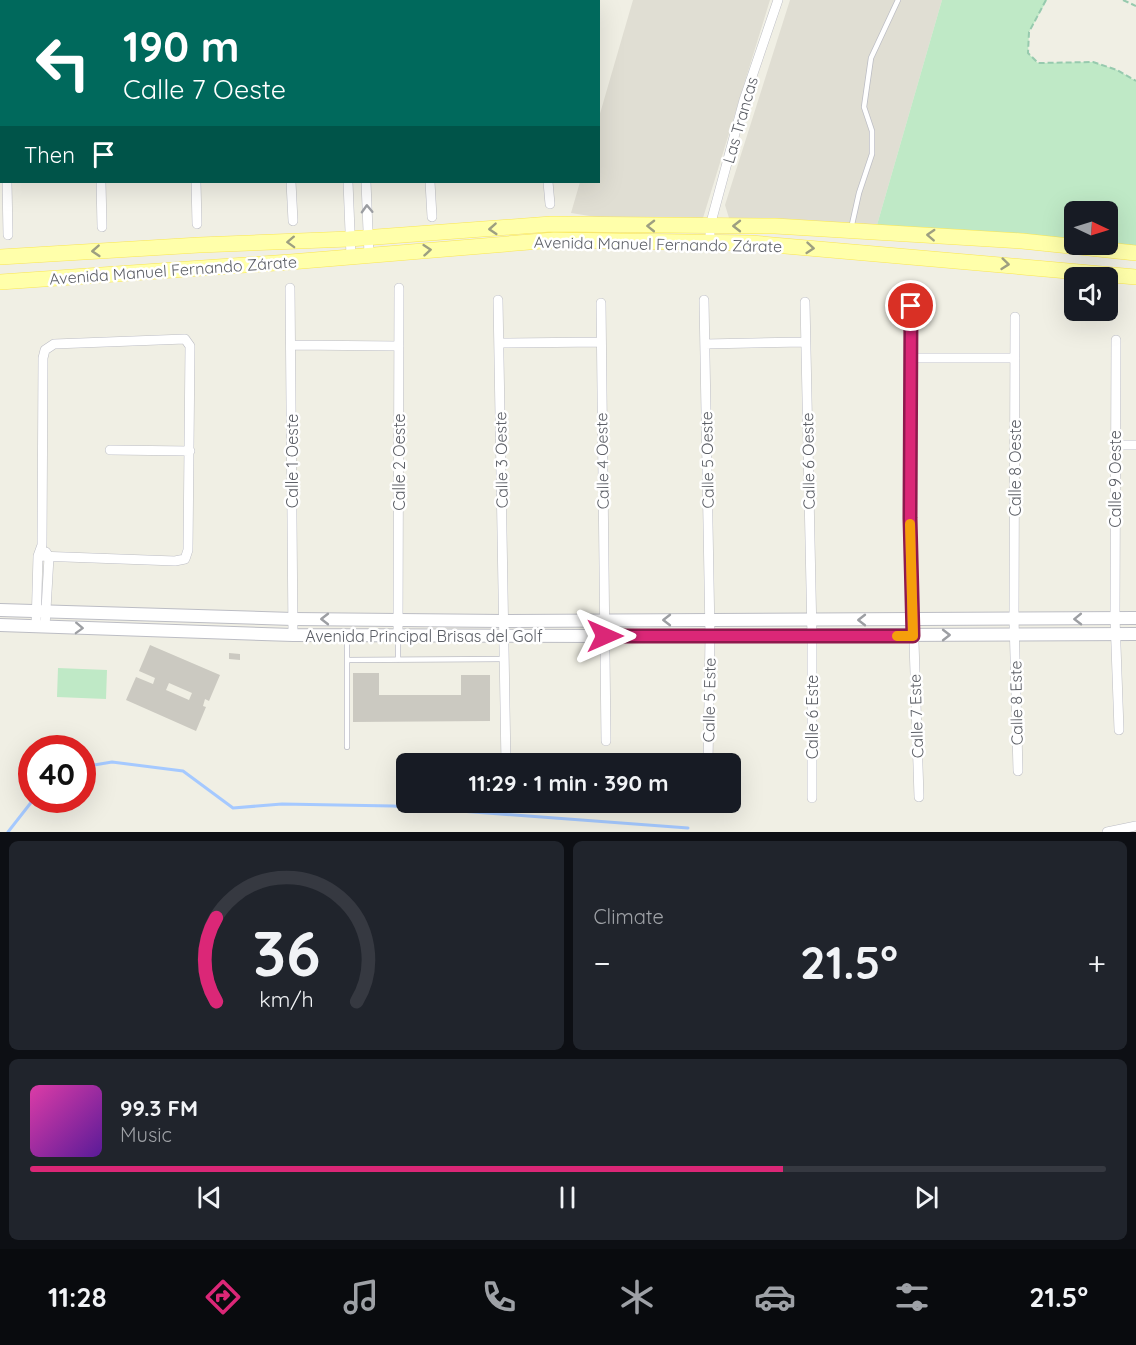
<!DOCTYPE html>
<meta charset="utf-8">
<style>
:root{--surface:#171b24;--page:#20242c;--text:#f1f3f6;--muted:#9ea1a6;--line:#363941;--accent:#db2777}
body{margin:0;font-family:Quicksand,sans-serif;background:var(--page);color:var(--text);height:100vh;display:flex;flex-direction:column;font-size:22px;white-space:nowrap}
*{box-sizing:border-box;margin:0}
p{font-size:20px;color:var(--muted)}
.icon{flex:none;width:33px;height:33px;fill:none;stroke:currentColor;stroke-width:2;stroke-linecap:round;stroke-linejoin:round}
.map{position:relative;height:832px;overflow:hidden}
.panel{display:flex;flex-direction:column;gap:9px;padding:9px;background:#0d0f14;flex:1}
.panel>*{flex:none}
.hud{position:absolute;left:0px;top:0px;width:600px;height:183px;box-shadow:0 6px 24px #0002;background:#00695c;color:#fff;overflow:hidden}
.needle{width:39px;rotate:94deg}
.fabs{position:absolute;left:1064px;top:201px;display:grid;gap:12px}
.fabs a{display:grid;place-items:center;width:54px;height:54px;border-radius:9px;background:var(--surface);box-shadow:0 6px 24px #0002;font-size:30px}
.speed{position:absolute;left:18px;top:735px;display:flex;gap:12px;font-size:30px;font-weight:700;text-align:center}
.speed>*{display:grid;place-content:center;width:78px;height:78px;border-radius:50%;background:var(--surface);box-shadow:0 6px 24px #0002;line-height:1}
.speed .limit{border:9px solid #d22;background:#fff;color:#111}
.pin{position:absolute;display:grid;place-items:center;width:51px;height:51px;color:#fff;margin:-26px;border:3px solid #fff;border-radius:50%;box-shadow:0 2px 6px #0007}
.me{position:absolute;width:66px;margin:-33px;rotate:90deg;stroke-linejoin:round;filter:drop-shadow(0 0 4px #0008)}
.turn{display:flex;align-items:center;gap:21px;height:126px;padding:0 24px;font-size:27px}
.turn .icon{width:78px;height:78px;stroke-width:2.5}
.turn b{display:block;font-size:42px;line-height:51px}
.then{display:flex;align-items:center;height:57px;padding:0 24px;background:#0003;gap:12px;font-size:22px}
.big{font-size:45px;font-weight:800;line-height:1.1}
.panel .card{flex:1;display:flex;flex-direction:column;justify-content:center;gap:9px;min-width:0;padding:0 21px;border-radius:9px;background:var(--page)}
.panel .dial{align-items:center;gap:0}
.dial svg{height:156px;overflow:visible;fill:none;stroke:var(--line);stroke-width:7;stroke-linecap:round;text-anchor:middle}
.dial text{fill:var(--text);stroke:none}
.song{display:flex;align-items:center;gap:18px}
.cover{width:72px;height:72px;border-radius:9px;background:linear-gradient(135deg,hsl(320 70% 55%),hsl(270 70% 35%))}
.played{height:6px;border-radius:3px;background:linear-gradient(90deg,var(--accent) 70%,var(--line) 70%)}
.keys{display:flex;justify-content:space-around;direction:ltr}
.heat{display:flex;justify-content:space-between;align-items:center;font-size:33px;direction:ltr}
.panel .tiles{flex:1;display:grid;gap:9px;grid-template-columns:1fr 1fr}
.card:last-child{grid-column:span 2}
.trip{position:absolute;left:396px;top:753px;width:345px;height:60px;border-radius:9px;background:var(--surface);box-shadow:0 6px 24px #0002;font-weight:800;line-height:60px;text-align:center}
.dock{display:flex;height:96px;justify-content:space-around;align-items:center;background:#090b0e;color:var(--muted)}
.dock .icon{width:42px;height:42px}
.dock .on{color:var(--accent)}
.dock b{font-size:27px;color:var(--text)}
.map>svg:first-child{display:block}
.education{fill:#e0ded3}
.green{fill:#bfe9c6;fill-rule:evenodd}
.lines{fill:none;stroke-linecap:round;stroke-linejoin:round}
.stream{stroke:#a5c9ff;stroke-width:3}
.building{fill:#cbc9c1;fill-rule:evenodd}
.service-casing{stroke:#bcbdc4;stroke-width:6}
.minor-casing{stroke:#bcbdc4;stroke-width:10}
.tertiary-casing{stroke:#bcbdc4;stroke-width:14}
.primary-casing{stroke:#fae652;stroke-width:16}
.path{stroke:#97caae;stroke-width:2;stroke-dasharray:6 3;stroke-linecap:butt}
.service{stroke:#fff;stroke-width:4.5}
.minor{stroke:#fff;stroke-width:9}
.tertiary{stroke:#fff;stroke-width:12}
.primary{stroke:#ffa;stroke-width:15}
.oneway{stroke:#9d9fa3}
.oneway2{stroke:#9d9f81}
.route-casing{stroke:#8e194d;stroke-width:15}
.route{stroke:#db2777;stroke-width:10}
.slow{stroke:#f59e0b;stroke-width:10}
.labels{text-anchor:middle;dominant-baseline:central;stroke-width:5;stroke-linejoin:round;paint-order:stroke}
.street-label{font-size:16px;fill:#5c5f66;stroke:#fff}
</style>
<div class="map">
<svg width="1136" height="832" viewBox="0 0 1136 832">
<rect width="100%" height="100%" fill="#f0efe4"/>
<!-- education -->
<path class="education" d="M633 0H770L703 218 596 217 571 213 580 182H598L599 117Z
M790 0H942L877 225 729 218 725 205Z"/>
<!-- green -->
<path class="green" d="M435 0H561L435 2Z
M942 0H1047L1029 32 1028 53 1038 63 1093 62 1117 70 1136 81V253L877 225ZM1074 212H1107V244H1074Z
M58 668 107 670 106 699 57 697Z"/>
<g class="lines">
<!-- stream -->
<path class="stream" d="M82 767 112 762 183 771 233 808 282 804 393 806 688 828
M8 832 33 800"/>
</g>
<!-- building -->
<path class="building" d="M150 645 220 675 209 701 205 699 203 706 206 707 196 731 126 700 136 677 153 684 155 678 139 671ZM169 683 192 693 189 700 166 690Z
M229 653 240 654V660L229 659Z
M353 673H379V695H461V675H490V721L353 722Z"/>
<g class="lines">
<defs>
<path id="service" d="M851 229 859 193 872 154V131L864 107 871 58 898 0
M398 636V660
M347 660 505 659
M347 747V635"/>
<path id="minor" d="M96 0V2
M191 0V2
M285 0V2
M343 0V2
M360 0V2
M425 0V2
M571 2 572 0
M7 182 8 235
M101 182 102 227
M196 182 197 224
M291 182 293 221
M348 182 351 256
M366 182 369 255
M430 182 432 217
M548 182 550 204
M710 243V226L744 100 778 0
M290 288 293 635
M498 300 506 764
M704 300 710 636 708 764
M805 302 812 636V798
M601 303 606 741
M911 306 910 518 919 797
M1015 317 1014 619 1018 771
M1116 340 1115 618 1119 730
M499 343 601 342
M705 344 805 342
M291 345 399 346
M911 358H1015
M1116 445H1136
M110 450 190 451
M36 627 38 556 42 545 43 358 45 350 54 344 185 339 190 346 188 550 185 559 175 561 38 556
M45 627 49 557 46 552
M398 636 399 288
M1107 832 1136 826"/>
<path id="tertiary" d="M0 610 293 619 504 621 1136 618
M0 625 293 635 605 636 1136 634"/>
<path id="primary" d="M0 257 199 245 349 239 551 224 775 226 1022 241 1136 253
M0 282 290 262 554 240 751 243 1136 277"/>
</defs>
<!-- service casing -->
<use href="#service" class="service-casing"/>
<!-- minor casing -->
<use href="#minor" class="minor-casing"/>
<!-- tertiary casing -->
<use href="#tertiary" class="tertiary-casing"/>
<!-- primary casing -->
<use href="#primary" class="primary-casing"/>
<!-- path -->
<path class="path" d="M1046 0 1029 32 1028 53 1038 63 1093 62 1117 70 1136 81
M1123 0 1136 6"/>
<!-- service -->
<use href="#service" class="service"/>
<!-- minor -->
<use href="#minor" class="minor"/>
<!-- tertiary -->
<use href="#tertiary" class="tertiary"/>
<!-- primary -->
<use href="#primary" class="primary"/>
</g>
<!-- one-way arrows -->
<defs><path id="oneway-chevron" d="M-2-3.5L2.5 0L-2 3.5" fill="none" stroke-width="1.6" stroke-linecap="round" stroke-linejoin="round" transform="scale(1.5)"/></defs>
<g class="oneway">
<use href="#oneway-chevron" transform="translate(367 209) rotate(-92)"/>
<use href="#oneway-chevron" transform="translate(325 619) rotate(-180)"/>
<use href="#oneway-chevron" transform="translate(1078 619) rotate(179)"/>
<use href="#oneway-chevron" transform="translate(667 620) rotate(180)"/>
<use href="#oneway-chevron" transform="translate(862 620) rotate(180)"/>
<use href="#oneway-chevron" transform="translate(79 628) rotate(2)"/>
<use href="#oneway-chevron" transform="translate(946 635)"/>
</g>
<g class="oneway2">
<use href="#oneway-chevron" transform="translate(651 226) rotate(-179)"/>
<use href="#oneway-chevron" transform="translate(737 226) rotate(180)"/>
<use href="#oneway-chevron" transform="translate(493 229) rotate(176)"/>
<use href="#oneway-chevron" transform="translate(931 235) rotate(-177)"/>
<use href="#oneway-chevron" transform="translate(291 242) rotate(178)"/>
<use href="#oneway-chevron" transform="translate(810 248) rotate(5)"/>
<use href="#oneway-chevron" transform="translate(427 250) rotate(-5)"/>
<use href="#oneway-chevron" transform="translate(96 251) rotate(176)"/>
<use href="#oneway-chevron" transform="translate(1005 264) rotate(6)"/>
</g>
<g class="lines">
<defs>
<path id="route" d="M605 636H913L910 518 911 306"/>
</defs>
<!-- route casing -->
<use href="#route" class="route-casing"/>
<!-- route -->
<use href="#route" class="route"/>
<!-- slow -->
<path class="slow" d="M897 636H913L910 524"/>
</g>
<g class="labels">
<!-- street labels -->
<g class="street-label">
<text transform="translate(740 120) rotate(-74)">Las Trancas</text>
<text transform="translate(658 244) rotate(1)">Avenida Manuel Fernando Zárate</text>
<text transform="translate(173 270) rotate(-4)">Avenida Manuel Fernando Zárate</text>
<text transform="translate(501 460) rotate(-91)">Calle 3 Oeste</text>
<text transform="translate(707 460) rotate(-91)">Calle 5 Oeste</text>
<text transform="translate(292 461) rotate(-90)">Calle 1 Oeste</text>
<text transform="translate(602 461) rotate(-91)">Calle 4 Oeste</text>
<text transform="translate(808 461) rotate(-91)">Calle 6 Oeste</text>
<text transform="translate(399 462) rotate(-90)">Calle 2 Oeste</text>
<text transform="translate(1015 468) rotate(-90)">Calle 8 Oeste</text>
<text transform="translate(1115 479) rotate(-90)">Calle 9 Oeste</text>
<text x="424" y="636">Avenida Principal Brisas del Golf</text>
<text transform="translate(709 700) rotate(-89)">Calle 5 Este</text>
<text transform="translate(1016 703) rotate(-91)">Calle 8 Este</text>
<text transform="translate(916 716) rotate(-92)">Calle 7 Este</text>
<text transform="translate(812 717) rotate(-90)">Calle 6 Este</text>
</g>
</g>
</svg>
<div class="fabs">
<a><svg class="needle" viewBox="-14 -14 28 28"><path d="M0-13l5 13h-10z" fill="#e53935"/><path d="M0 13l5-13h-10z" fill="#9ea1a6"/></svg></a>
<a><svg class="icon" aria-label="sound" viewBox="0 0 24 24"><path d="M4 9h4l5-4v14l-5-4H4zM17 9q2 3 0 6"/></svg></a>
</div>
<div class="speed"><div class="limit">40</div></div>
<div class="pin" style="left:911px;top:306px;background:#d93025"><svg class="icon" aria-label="arrive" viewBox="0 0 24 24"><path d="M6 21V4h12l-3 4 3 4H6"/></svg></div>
<svg class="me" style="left:605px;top:636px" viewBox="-20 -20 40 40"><path d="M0-17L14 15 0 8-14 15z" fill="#db2777" stroke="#fff" stroke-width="4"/></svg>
<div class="trip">11:29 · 1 min · 390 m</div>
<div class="hud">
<div class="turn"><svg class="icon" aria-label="left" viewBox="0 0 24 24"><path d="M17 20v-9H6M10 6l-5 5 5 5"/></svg><div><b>190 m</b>Calle 7 Oeste</div></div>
<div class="then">Then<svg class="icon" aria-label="arrive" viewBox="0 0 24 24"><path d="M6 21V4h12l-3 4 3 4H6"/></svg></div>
</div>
</div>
<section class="panel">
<div class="tiles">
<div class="card dial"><svg viewBox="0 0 100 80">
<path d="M14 69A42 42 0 1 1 86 69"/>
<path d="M14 69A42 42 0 0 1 14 26" stroke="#db2777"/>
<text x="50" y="56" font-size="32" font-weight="700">36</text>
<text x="50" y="72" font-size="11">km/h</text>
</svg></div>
<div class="card"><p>Climate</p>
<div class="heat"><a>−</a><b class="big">21.5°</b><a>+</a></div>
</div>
<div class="card">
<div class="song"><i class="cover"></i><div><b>99.3 FM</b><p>Music</p></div></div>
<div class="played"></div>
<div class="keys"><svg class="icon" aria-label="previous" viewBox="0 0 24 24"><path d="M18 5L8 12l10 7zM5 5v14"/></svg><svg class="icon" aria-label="pause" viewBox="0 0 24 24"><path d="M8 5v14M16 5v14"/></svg><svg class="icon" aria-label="next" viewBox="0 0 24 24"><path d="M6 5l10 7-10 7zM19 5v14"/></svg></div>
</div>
</div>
</section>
<nav class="dock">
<b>11:28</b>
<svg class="icon on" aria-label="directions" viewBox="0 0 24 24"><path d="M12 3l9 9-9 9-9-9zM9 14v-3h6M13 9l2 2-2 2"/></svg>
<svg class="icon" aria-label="music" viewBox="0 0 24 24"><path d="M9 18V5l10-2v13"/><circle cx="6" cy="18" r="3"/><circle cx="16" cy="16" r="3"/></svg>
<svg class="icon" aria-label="phone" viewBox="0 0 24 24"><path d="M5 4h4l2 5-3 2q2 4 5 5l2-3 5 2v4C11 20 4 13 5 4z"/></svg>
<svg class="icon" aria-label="climate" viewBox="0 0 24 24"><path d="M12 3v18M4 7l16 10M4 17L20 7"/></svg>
<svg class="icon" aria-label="car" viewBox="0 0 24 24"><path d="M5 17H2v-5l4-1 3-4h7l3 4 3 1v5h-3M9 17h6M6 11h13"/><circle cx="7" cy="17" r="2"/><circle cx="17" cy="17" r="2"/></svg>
<svg class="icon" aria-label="filters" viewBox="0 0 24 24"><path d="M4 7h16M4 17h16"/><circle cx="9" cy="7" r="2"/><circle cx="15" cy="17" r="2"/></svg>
<b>21.5°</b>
</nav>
